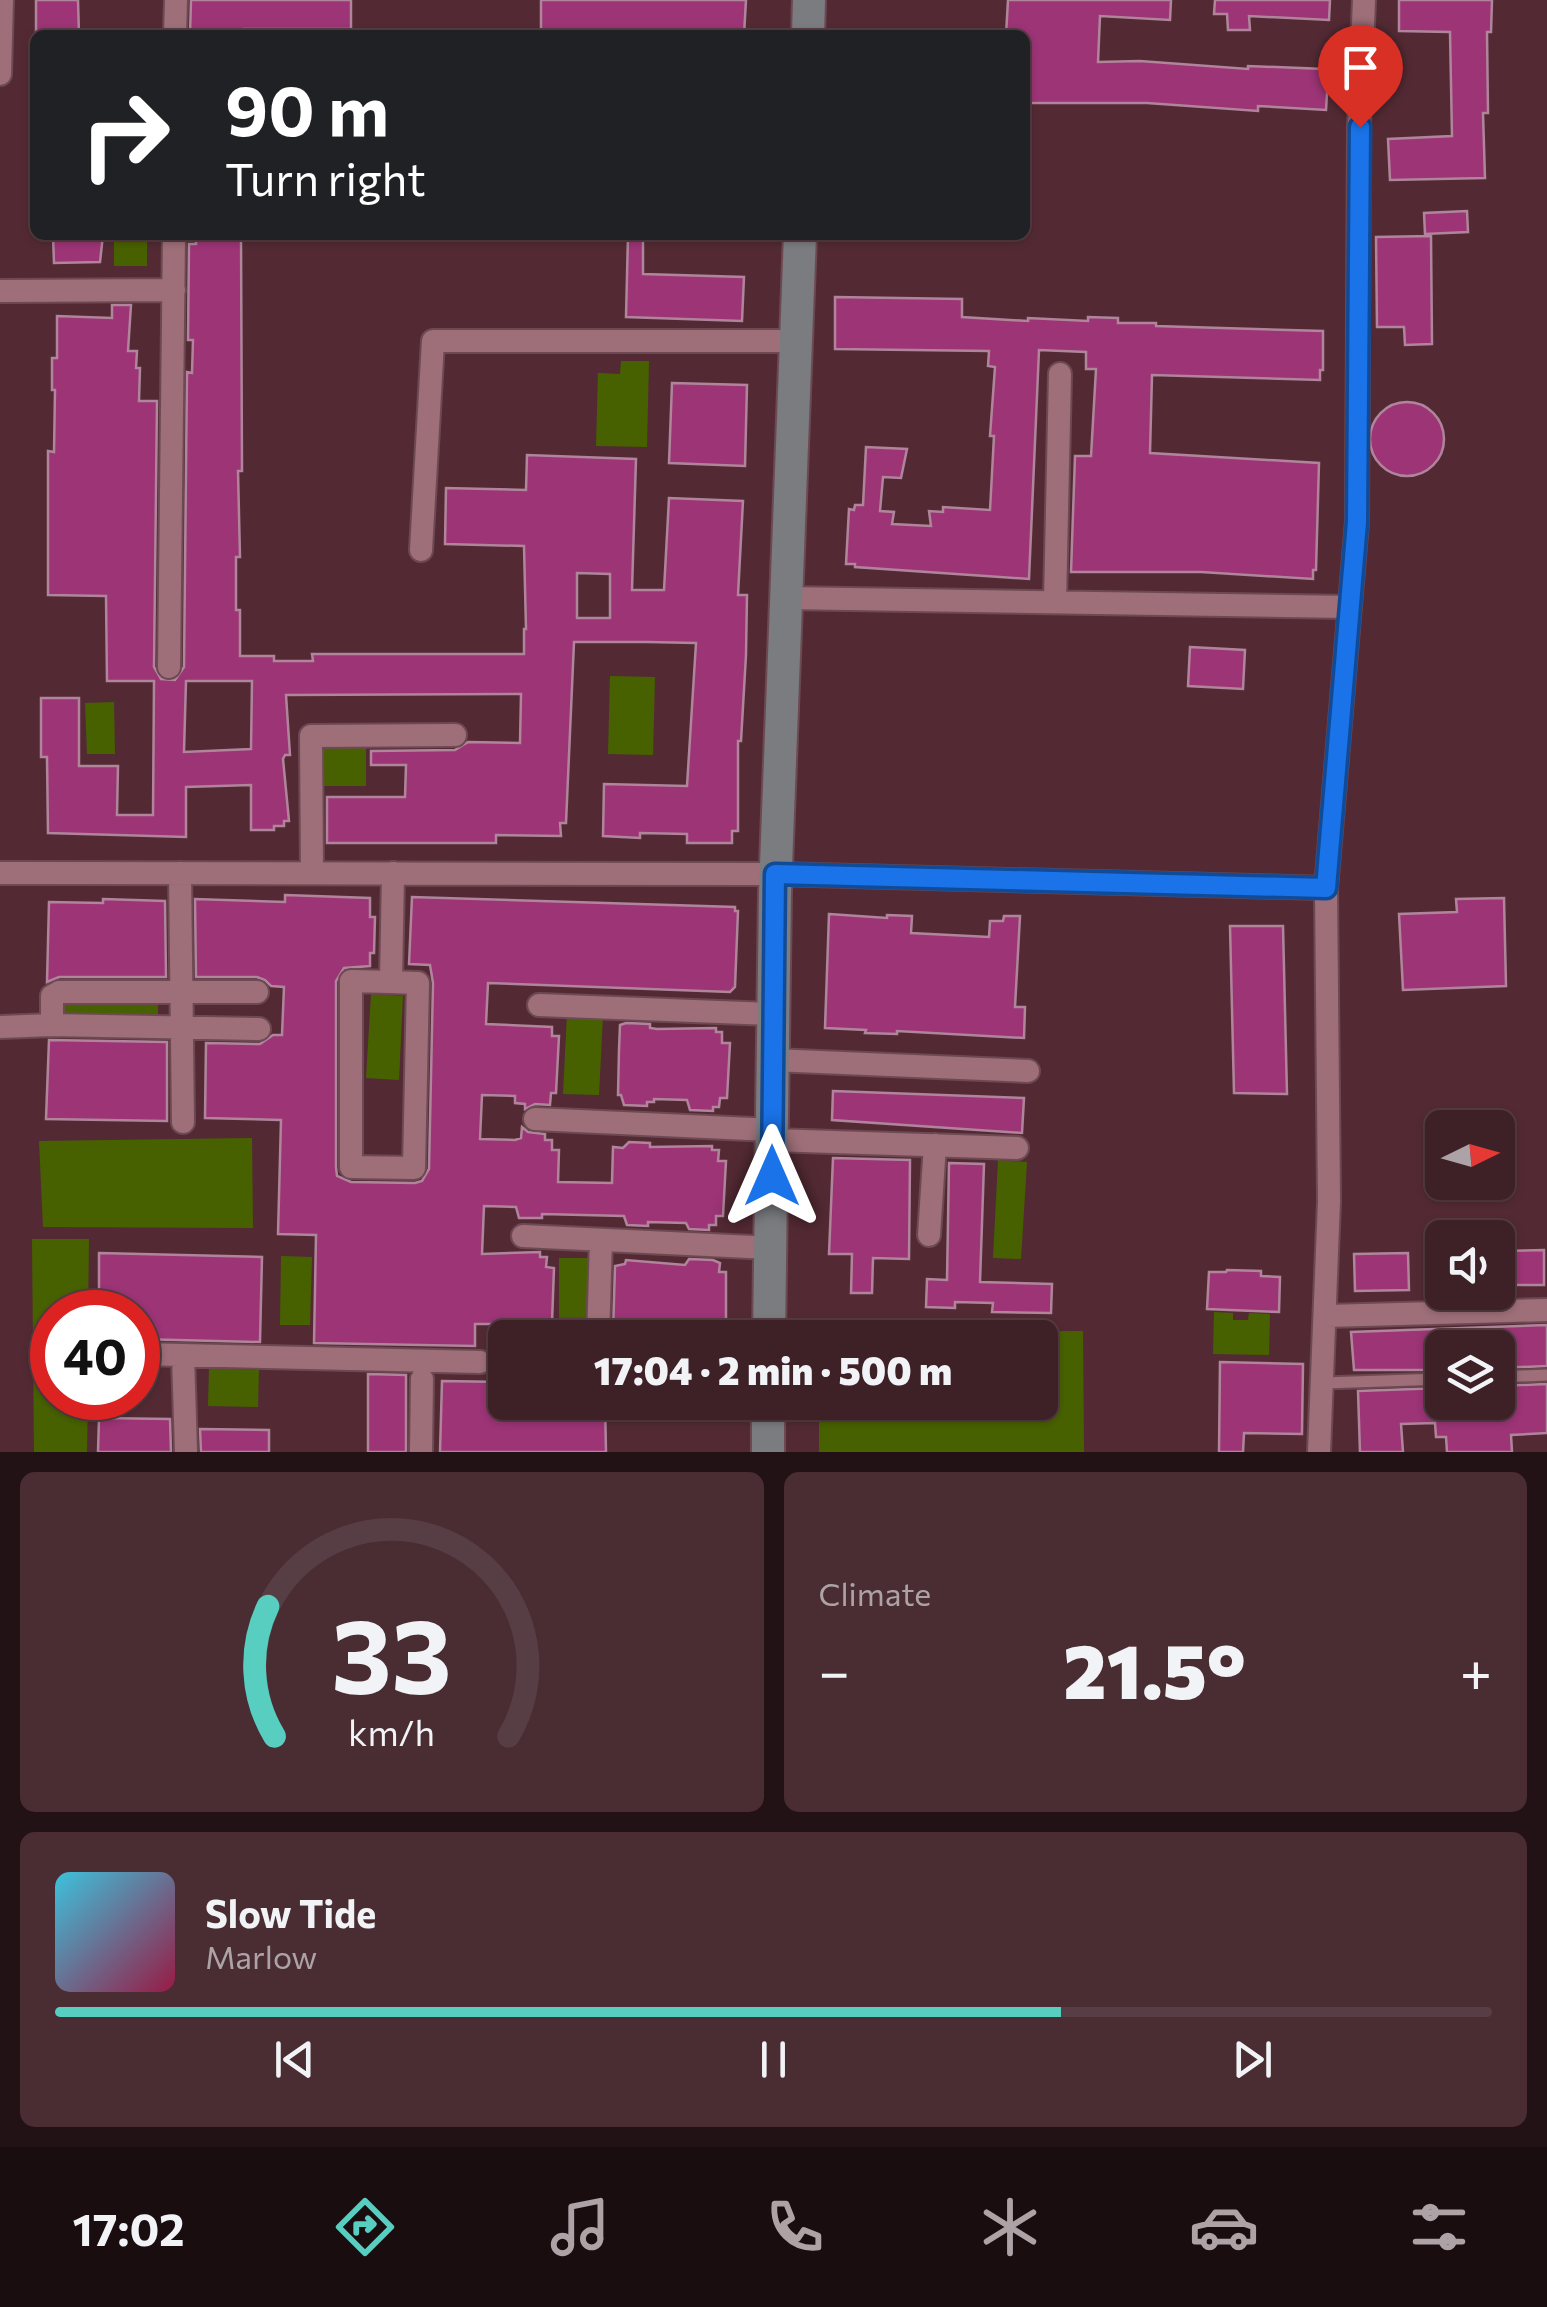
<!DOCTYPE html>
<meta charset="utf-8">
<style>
:root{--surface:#3e2027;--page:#492d33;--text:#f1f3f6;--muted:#ada3a7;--line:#573e44;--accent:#58cec1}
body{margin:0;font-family:Commissioner,sans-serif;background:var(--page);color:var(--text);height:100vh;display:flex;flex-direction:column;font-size:38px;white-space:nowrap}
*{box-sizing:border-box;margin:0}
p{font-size:32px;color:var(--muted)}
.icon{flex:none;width:55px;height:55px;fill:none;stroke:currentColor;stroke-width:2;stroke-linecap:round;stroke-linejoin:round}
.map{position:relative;height:1452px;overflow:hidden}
.side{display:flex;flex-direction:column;gap:20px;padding:20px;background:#221215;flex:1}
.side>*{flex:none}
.top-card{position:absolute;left:30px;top:30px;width:1000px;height:210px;border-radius:15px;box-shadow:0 2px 8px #0004,0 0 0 2px var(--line);background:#202124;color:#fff;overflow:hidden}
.needle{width:65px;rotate:85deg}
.fabs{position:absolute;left:1425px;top:1110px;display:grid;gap:20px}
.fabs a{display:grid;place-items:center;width:90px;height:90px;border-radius:15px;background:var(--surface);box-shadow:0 2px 8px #0004,0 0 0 2px var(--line);font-size:50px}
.speed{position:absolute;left:30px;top:1290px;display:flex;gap:20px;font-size:50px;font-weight:700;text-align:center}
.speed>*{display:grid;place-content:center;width:130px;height:130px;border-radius:50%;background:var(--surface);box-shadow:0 2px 8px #0004,0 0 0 2px var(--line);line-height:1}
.speed .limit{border:15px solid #d22;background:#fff;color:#111}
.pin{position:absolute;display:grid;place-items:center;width:85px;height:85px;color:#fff;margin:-102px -42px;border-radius:50% 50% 50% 0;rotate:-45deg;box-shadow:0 0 10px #0007}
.pin .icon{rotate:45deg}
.me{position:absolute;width:110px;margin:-55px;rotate:0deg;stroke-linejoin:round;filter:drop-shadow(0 0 8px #0008)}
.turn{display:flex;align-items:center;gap:35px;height:210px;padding:0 30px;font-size:45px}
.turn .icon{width:130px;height:130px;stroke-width:2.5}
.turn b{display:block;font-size:70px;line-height:85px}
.big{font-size:75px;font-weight:800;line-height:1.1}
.side .tile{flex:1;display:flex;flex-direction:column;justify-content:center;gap:15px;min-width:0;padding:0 35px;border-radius:15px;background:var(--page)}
.side .dial{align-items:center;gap:0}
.dial svg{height:260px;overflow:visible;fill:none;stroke:var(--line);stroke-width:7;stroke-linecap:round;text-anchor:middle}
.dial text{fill:var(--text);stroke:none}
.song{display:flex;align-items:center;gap:30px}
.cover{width:120px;height:120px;border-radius:15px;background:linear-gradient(135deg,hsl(190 70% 55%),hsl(340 70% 35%))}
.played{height:10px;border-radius:5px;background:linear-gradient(90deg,var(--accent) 70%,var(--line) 70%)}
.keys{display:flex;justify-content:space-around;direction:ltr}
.heat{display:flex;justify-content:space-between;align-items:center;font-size:55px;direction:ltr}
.side .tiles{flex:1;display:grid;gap:20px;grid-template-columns:1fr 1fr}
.tile:last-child{grid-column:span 2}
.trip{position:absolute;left:488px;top:1320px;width:570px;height:100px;border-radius:15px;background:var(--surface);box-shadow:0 2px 8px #0004,0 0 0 2px var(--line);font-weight:800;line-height:100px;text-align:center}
.tab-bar{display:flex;height:160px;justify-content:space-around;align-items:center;background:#190d10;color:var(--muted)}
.tab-bar .icon{width:70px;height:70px}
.tab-bar .active{color:var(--accent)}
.tab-bar b{font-size:45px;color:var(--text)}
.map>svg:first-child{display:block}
.green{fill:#486100}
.building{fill:#9c3476;stroke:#b0859c;stroke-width:2.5;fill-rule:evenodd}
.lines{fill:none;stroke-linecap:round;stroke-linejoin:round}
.lane-casing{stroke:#6d4a53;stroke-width:15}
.street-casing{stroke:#6d4a53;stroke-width:26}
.secondary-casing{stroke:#6d4a53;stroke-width:36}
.lane{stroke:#9e6f79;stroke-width:11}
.street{stroke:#9e6f79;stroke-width:22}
.secondary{stroke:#7a7c80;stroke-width:32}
.route-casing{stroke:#114b97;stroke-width:25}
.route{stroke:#1a73e8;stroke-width:18}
</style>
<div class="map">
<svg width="1547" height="1452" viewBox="0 0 1547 1452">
<rect width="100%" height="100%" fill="#532a34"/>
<!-- green -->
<path class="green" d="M114 235H147V266H114Z
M621 361H649L647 447 596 446 598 373 620 374Z
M610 676 655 677 653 755 608 754Z
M114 702 115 754H87L85 703Z
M324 740H366V786H324Z
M371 994 403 996 399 1080 366 1078Z
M62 995 158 996V1018L62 1017Z
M567 1014 603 1016 599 1095 563 1094Z
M252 1138 253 1228 43 1227 39 1141Z
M998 1160 1027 1162 1021 1259 993 1258Z
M32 1239H89L88 1312H52V1398H88L87 1452H34Z
M281 1256 312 1257 310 1325H280Z
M559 1258H590V1330H559Z
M1214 1312 1233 1313V1320H1248L1249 1313 1270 1314 1269 1355 1213 1354Z
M1083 1331 1084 1452H819V1403L1040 1402V1338H819V1333Z
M209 1368 259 1370 258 1407 208 1406Z"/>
<!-- building -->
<path class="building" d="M36 0H78L79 35H36Z
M191 0H351V29H244V35H190Z
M541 0H746L744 35H541Z
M1008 0H1171L1170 20 1100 16 1098 62 1140 61 1248 69V66L1324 69V76L1328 77 1326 110 1258 106V111L1147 103H1025V35H1006Z
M1215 0H1330L1329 20 1249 16 1250 30H1228L1227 14H1214Z
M1399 0H1492L1491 32H1487L1488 113H1483L1485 178 1390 180 1388 139 1452 136 1450 32 1399 31Z
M1467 211 1468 232 1425 234 1424 213Z
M53 235H103L100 262 54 263Z
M196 235H241L242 471H238L240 557H236V610H240V656H274V661H313L312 654H524V629H526L524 546 445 544 446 488 526 490 527 455 636 459 632 590H664L669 498 743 501 738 595H747L746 655 741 741H738V831H732V843H687V834L640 833V838L603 836 604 784 687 786 696 643 647 642H574L566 823H560L561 836 496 835V843H327V797H405L406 765H371V751L455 750 468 742 520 743 521 694 286 695 290 755H285L283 759 289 821H284V826H274V830H251V785L186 787V837L48 833 47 757H41V698H79V766H118L117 815H153L154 681H107L106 596 48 595V451L54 452 55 390H52V358H57V316L112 318V305H131L128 351H137L136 368H140L139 401H157L154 667 161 679 175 680 184 667 187 372 192 373 193 340H188L189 244H196ZM577 573 610 574V618H577ZM186 681H252L251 749 184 752Z
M628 235H643V274L744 277 742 321 626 317Z
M1431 236 1432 344 1405 345 1404 327H1377L1376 237Z
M835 297 962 299V317L1028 321V318L1088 321V317L1118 318V323H1156V326L1323 331V370H1320V380L1152 375 1150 453 1319 463 1316 570H1313V579L1201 572H1071L1075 456H1091L1096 369H1086V352L1039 350 1029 579 855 567V564H846L849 509 854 510 855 505H863L866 447 907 449 901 478 883 477 880 511 894 512 892 524 931 526 929 511 943 512V507L990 510 994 436H990L995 367 988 366 989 351 835 349Z
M672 383 747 385 745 466 669 463Z
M1370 439a37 37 0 1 1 74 0a37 37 0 1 1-74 0Z
M1190 647 1245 650 1243 689 1188 686Z
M285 895 370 898V917H375L374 953H370V966L344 968 336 981V1167L337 1176 351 1182 415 1183 422 1181 429 1169 433 983 430 965 409 964 412 897 735 907V911H738L735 987 730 992 488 983 486 1024 552 1027V1036H559L556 1093H551L550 1105 535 1104 525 1109V1104L515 1103V1096L482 1095 480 1139 515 1140 521 1138 522 1127 528 1132 545 1134V1140H552V1150H559L558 1182 612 1183 613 1147 623 1148 629 1142 650 1143V1147L712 1146V1150H719L718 1161H726L723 1216H716V1225H709V1230L689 1229 686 1223 648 1222V1226L627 1225 624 1216 542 1214V1218H519L516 1207 484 1206 482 1254 540 1252V1257H547L546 1267 554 1268 552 1323 544 1322V1331H537V1335L514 1334 511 1324H475V1346L314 1343 316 1235 278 1234 281 1120 205 1118 206 1043 260 1044 273 1035H282L284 987 271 986 265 980 257 977H196L195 899 285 902Z
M1504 898 1506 986 1403 990 1399 914 1457 912 1456 899Z
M103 899 165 901 166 977H59L47 982 49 902 103 903Z
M829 914 887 918V915L912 916 911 933 989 937 990 921H1003L1004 916H1020L1015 1007H1025L1024 1038 897 1031V1034L865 1033 866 1030 825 1028Z
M1230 926H1283L1287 1094 1234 1093Z
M626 1023 650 1024V1028L657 1029 716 1028V1032H722V1043H730L727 1098H720L719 1107H713V1111L690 1110 687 1100 654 1099V1102H647V1106L624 1105 621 1095H618L619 1050 620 1025Z
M49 1040 167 1042V1121L46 1119Z
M833 1091 1024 1098 1022 1133 832 1120Z
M833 1158 910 1160 909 1259 873 1258 872 1293H851L852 1254H829Z
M949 1163 984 1164 980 1282 1052 1284 1051 1313 992 1312 993 1303 955 1302V1308L926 1307 927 1279 947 1280Z
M1544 1250V1285H1498V1251Z
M99 1253 262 1257 260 1342 138 1339V1312H99Z
M1408 1253 1409 1290 1355 1291 1354 1254Z
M689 1259 713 1260 720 1263 719 1272H726V1327H719L718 1336 688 1338 686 1333 651 1331V1338H621V1333H613L615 1266 625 1264 626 1260 685 1265Z
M1227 1270 1261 1271V1276L1280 1277 1279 1312 1207 1309 1209 1272H1226Z
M1547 1325V1366L1498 1368V1348H1442V1370H1354L1351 1332Z
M1220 1362 1303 1364 1302 1434 1244 1433 1243 1452H1219Z
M368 1374 406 1375V1452H368Z
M442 1381 505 1382V1402H605L606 1452H440Z
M1547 1384V1433L1511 1435 1512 1452H1447L1446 1437H1436L1435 1423 1401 1424 1403 1452H1360L1358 1391 1442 1388V1402H1498V1386Z
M99 1418 170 1419 171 1452H98Z
M200 1429 269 1430V1452H201Z"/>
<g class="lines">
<defs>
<path id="lane" d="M1498 1377 1547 1375
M1323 1383 1442 1379"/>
<path id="street" d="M175 35 176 0
M0 74 2 0
M0 291 174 290
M421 550 433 341H796
M786 598 1350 607
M1055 602 1060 374
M169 667 174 235
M0 873 775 874 1326 888
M180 873 183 1122
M312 873 311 736 455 735
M391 982 351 981V1167L414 1168 418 983 391 982 393 873
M257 992H59L52 996V1025L259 1029
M539 1005 773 1014
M0 1027 52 1025
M773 1060 1028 1071
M535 1119 772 1130
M772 1140 1017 1148
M929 1235 935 1145
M523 1236 772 1248
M1327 1316 1547 1310
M598 1338 601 1240
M138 1354 480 1362
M183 1355 186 1452
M421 1452 422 1379
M1319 1452 1329 1201 1326 888 1357 522 1359 127 1364 0"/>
<path id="secondary" d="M808 35 809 0
M769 1338 775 892 800 235
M768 1452V1402"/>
</defs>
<!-- lane casing -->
<use href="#lane" class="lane-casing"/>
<!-- street casing -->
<use href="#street" class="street-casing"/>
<!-- secondary casing -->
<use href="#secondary" class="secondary-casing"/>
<!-- lane -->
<use href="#lane" class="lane"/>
<!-- street -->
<use href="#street" class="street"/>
<!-- secondary -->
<use href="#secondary" class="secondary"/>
</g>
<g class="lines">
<defs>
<path id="route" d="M772 1176 775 874 1326 888 1357 522 1360 127"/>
</defs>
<!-- route casing -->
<use href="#route" class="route-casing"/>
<!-- route -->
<use href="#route" class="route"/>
</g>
</svg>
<div class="fabs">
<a><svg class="needle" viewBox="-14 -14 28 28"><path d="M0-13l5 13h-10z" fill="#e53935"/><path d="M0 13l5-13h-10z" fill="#ada3a7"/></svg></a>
<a><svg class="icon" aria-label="sound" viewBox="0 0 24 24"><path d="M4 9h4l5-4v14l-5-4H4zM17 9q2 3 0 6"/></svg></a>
<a><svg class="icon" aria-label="layers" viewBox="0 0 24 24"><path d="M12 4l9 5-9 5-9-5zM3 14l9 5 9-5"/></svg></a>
</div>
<div class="speed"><div class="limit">40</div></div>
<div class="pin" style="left:1360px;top:127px;background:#d93025"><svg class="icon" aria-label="arrive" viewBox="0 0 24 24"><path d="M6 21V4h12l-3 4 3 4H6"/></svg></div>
<svg class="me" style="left:772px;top:1176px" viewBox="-20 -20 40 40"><path d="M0-17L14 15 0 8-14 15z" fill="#1a73e8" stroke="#fff" stroke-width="4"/></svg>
<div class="trip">17:04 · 2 min · 500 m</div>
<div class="top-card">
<div class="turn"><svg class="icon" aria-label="right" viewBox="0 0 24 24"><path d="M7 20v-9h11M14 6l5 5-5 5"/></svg><div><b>90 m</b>Turn right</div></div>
</div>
</div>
<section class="side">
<div class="tiles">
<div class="tile dial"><svg viewBox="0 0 100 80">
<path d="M14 69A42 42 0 1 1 86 69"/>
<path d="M14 69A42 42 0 0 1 12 29" stroke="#58cec1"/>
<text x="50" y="56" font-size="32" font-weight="700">33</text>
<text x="50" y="72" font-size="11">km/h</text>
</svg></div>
<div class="tile"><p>Climate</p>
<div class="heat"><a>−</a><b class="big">21.5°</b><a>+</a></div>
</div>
<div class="tile">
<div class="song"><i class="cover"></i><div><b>Slow Tide</b><p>Marlow</p></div></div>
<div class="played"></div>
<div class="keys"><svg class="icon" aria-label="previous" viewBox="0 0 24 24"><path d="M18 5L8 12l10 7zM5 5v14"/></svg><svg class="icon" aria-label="pause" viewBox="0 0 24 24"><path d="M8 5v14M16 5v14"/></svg><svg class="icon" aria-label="next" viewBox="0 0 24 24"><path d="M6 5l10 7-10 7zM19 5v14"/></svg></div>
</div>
</div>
</section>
<nav class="tab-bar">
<b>17:02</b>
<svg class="icon active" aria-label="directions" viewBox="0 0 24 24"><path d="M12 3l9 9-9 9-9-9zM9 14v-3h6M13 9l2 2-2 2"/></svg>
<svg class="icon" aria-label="music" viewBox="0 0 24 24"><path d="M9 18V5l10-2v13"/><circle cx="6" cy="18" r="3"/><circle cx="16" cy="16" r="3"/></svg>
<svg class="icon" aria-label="phone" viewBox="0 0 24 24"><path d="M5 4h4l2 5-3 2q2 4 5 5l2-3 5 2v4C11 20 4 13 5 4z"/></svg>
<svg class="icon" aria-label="climate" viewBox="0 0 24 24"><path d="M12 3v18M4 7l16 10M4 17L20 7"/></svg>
<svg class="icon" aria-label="car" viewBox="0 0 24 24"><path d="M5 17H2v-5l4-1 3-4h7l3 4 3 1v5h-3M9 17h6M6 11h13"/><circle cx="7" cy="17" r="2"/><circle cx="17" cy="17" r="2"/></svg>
<svg class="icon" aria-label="filters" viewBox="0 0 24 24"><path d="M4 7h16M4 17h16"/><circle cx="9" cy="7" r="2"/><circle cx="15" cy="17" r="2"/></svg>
</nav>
